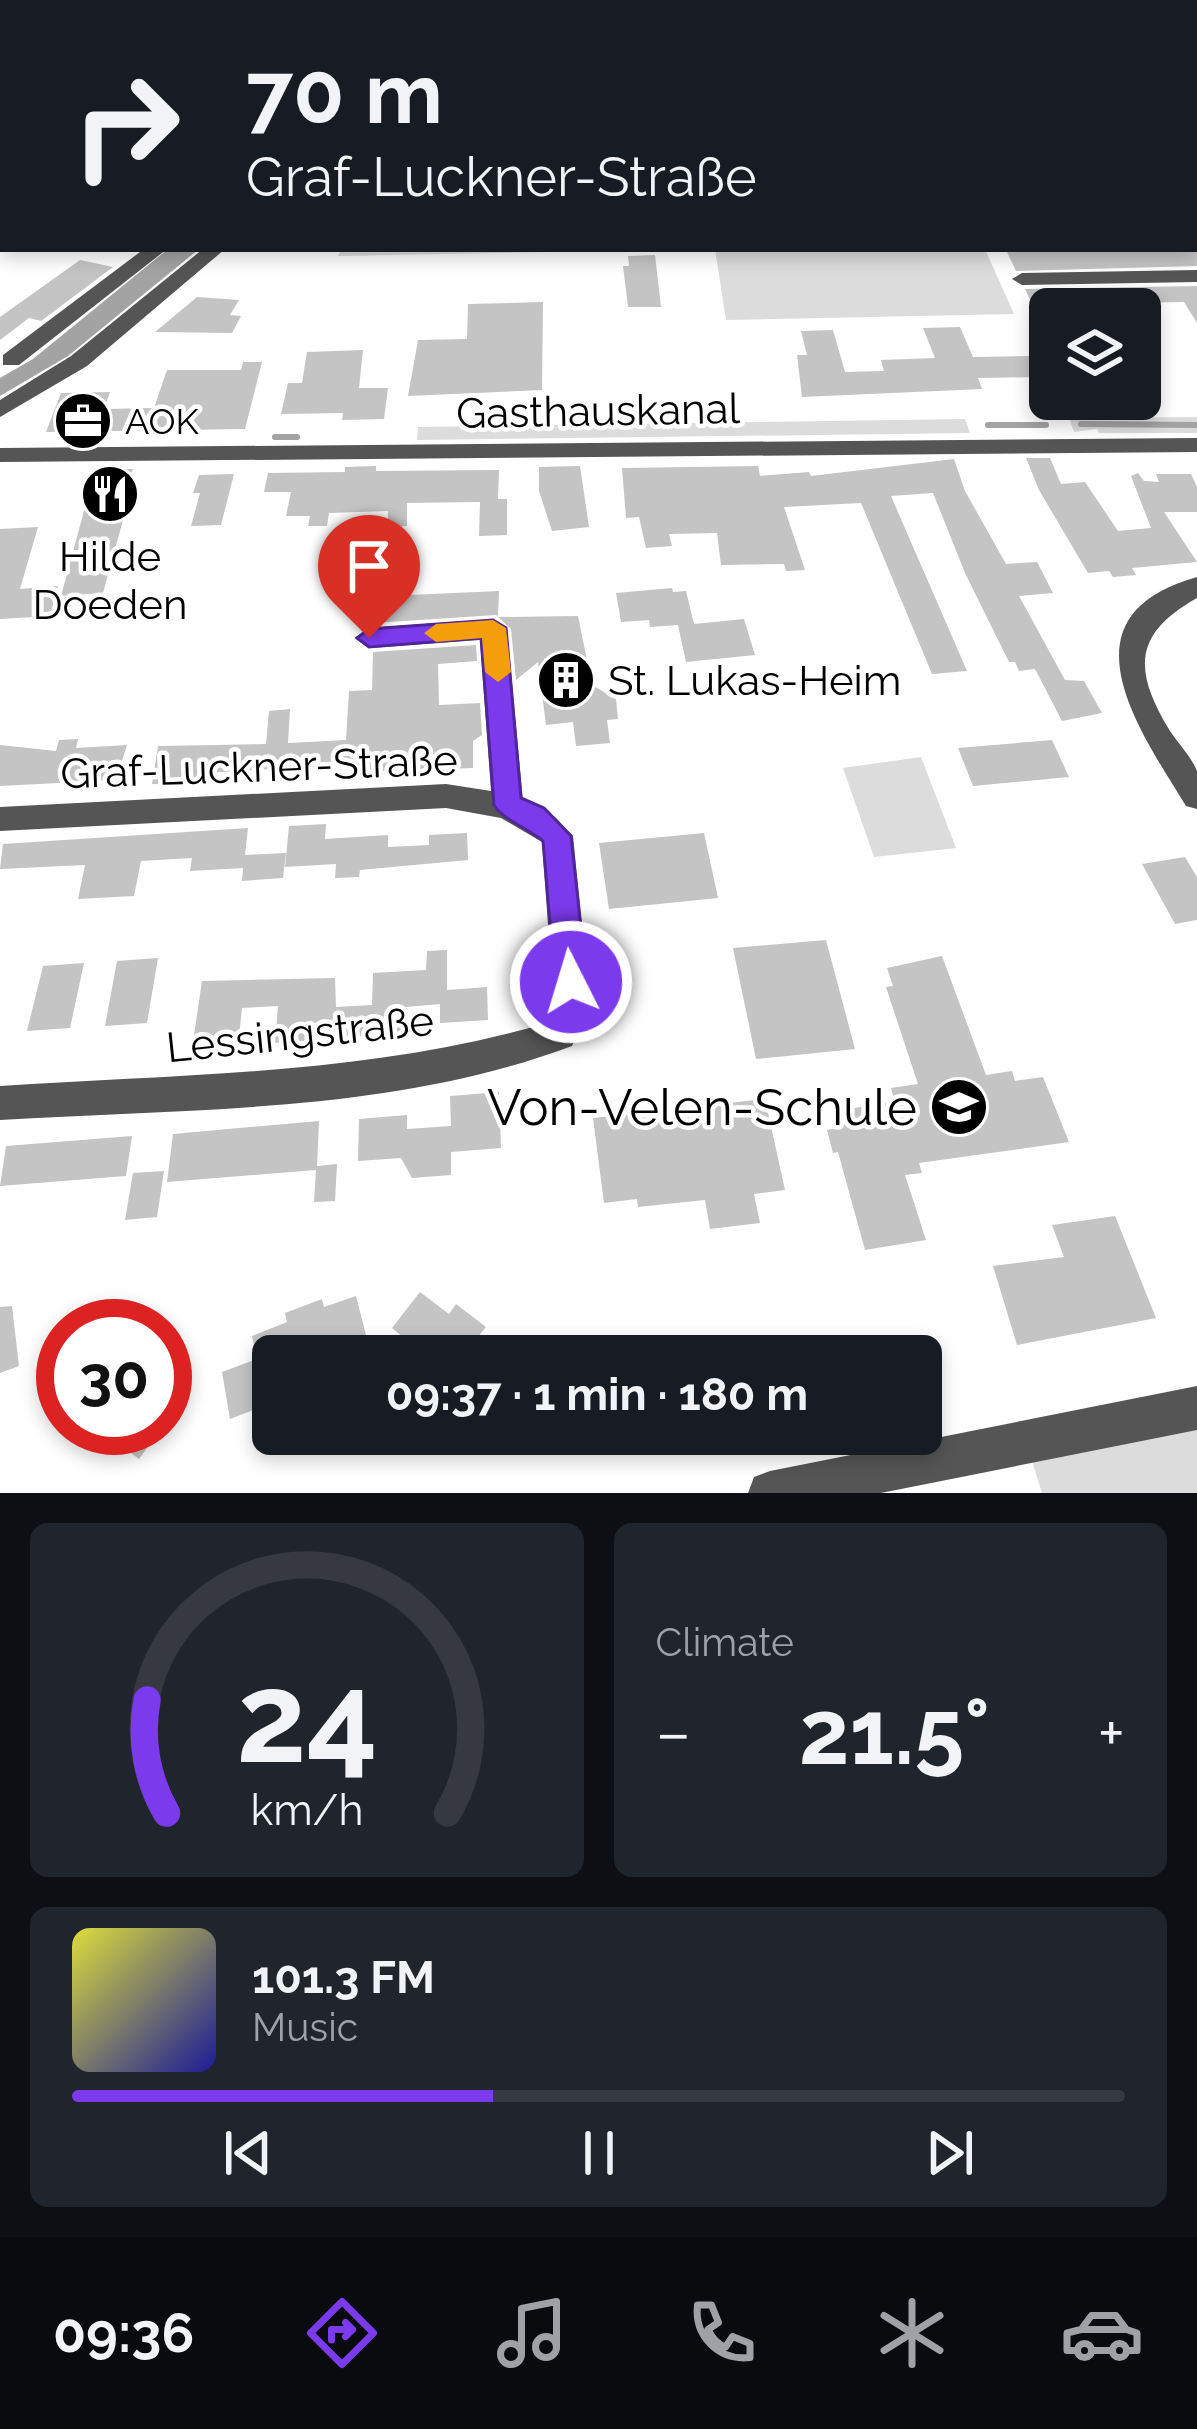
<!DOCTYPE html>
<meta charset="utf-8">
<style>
:root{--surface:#171b24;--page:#20242c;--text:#f1f3f6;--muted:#9ea1a6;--line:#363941;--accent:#7c3aed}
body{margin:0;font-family:Raleway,sans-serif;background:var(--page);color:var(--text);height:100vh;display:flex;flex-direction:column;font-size:45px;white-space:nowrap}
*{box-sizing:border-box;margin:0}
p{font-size:39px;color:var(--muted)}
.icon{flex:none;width:66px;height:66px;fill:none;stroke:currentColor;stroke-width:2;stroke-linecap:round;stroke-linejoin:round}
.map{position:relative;height:1493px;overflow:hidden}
.sheet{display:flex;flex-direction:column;gap:30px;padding:30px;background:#0d0f14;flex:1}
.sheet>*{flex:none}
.banner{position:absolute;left:0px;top:0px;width:1197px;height:252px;box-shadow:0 6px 18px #0003;background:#171b24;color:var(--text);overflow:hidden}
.controls{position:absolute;left:1029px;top:288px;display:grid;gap:24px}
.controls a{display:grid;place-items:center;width:132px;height:132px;border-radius:18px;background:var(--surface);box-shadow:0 6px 18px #0003;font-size:60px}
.speed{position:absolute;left:36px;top:1299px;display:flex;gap:24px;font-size:60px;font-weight:700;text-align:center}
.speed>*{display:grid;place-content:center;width:156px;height:156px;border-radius:50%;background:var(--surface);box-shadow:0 6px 18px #0003;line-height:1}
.speed .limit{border:18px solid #d22;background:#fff;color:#111}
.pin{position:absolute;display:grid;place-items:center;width:102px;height:102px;color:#fff;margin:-123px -51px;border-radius:50% 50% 50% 0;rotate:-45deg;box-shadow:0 0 12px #0007}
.pin .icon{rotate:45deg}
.me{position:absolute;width:132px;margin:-66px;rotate:355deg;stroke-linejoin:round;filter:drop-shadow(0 0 9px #0008)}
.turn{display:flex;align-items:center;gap:42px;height:252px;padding:0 48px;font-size:54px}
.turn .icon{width:156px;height:156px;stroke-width:2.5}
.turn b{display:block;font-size:84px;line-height:102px}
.big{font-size:90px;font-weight:700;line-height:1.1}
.sheet .tile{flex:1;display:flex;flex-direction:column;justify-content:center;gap:18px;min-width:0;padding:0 42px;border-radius:18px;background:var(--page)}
.sheet .dial{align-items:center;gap:0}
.dial svg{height:312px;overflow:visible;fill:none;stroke:var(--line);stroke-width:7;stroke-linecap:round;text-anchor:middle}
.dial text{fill:var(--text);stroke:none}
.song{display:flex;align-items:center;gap:36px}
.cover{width:144px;height:144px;border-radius:18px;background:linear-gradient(135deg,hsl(60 70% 55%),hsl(240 70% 35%))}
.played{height:12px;border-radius:6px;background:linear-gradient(90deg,var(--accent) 40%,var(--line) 40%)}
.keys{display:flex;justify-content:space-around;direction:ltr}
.heat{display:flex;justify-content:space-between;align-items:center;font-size:66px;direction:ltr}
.sheet .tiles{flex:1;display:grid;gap:30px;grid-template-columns:1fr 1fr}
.tile:last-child{grid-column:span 2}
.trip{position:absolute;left:252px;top:1335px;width:690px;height:120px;border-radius:18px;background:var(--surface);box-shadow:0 6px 18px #0003;font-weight:700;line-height:120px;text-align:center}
.tab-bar{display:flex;height:192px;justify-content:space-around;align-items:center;background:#090b0e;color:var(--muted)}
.tab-bar .icon{width:84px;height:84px}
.tab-bar .on{color:var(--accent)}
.tab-bar b{font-size:54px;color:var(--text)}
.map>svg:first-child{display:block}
.green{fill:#dcdcdc}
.water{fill:#a3a3a3}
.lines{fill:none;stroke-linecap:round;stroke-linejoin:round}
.stream{stroke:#a3a3a3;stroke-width:6}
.building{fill:#c4c4c4}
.minor{fill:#555;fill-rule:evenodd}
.route{fill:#7c3aed;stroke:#51269a;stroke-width:3}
.slow{fill:#f59e0b}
.labels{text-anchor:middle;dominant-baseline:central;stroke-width:9;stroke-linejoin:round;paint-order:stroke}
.far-poi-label{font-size:36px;fill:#000;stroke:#fff;text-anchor:start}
.street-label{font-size:42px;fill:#000;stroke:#fff}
.poi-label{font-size:42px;fill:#000;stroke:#fff}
.near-poi-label{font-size:51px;fill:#000;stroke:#fff;text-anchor:end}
</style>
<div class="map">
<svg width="1197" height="1493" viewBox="0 0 1197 1493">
<rect width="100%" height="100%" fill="#fff"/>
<!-- green -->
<path class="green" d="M341 249H985L1014 314 726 320 715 249 338 256Z
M1197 417V433H1099L1097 429 1074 432 1069 418Z
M965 419 970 433 417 440 418 427Z
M921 757 956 848 874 857 843 768Z
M1197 1425V1493H1042L1032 1461Z"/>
<!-- water -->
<path class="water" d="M168 249H199L68 356 0 396V378L33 359Z"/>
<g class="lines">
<!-- stream -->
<path class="stream" d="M1081 424 1197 425
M988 425H1046
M275 437H297"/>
</g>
<!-- building -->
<path class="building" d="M1042 249H1197V266L1016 271 1006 250Z
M655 255 661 307H628L623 266H629L628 256Z
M80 260 113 267 41 321 29 318 0 340V317Z
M1197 286V323L1184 302 1136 303 1139 308H1034L1025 289Z
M197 297 239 300 230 315 241 316 232 333 155 332Z
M543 302 542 390 408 396 418 340 467 339 468 304Z
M960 327 973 357 1029 356 1039 377 978 378 982 389 802 397 797 355H807L801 331 833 330 845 372 884 371 881 360 935 358 923 328Z
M363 350 359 388H388L384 419 342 420 343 413 281 414 288 383H302L307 352Z
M243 362H262L245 429 46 432 61 393 110 392 104 409 154 408 167 370H241Z
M1026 458H1050L1061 484 1085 482 1118 531 1151 528 1131 476 1138 473 1144 481 1159 482 1156 474H1191L1197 487V512H1164L1197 562 1132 568 1136 575 1113 577 1109 571 1088 573 1039 490Z
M954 459 965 491 1006 564 1037 562 1053 593 1019 596 1065 680 1084 681 1102 713 1062 721 1035 669 1019 671 1015 662H1009L965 573 933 493 891 496 967 671 932 674 861 503 784 507 805 570 786 571 784 564 721 565 717 533 669 534 672 546 646 548 639 517 626 518 622 468 758 466 760 476 809 472 811 476Z
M376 466V471L499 470 498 499H507V535L479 536 480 502 407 503V526L388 527V511L329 513 327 526H308L310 516H286L291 492H264L268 473 345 472V467Z
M580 466 589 527 552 531 539 491V467Z
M106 469H133L125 491H131L103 593 61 596 84 511Z
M234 474 221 525 191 526 200 493H193L199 475Z
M38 527 20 589 58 586 50 616 0 619V529Z
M387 560V596L499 591 498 617 578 616 592 685 616 699 618 719 607 720 610 743 576 746 573 722 546 725 538 662 516 680 511 629 496 615 373 623 374 618H364L365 583 329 585 331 562Z
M672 588 673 592 686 591 694 624 744 619 755 655 686 662 678 625 650 627 649 620 621 622 616 593Z
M476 645 477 661 438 664 439 705 480 703 482 735 473 741V768L355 772V765L289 768 204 773 202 785 152 784 158 746 266 744 269 711 290 709 288 743 346 740 349 691 372 690 373 652Z
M78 739 76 748 127 745 116 780 0 786V745L56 751 59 740Z
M1052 740 1069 777 973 786 958 748Z
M326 824 325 839 388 835V847L429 845V835L467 833 468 860 360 870 359 877 335 878 336 864 285 867 289 826Z
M248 828 245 855 286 853 283 878 242 881 243 868 190 871 192 858 141 861 134 896 78 899 85 865 0 869 3 844Z
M704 833 718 898 609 909 599 843Z
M1185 857 1197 877V920L1175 924 1142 864Z
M826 940 855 1049 756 1059 733 948Z
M447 950V990L487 987 488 1020 440 1023V1004L406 1007 405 1033 275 1043 278 1006 242 1008 238 1046 192 1049 202 981 335 978 336 1007 372 1005 373 973 426 970 427 951Z
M942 956 986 1075 1012 1071 1015 1081 1043 1077 1069 1142 919 1163 922 1173 905 1175 926 1240 865 1250 838 1152 833 1153 827 1130 837 1128 833 1111 895 1102 891 1088 918 1084 886 987 893 986 887 968Z
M158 958 147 1023 105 1026 117 961Z
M84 963 70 1028 27 1031 43 966Z
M499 1092 501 1148 451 1152V1175L412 1178 401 1158 358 1161 359 1119 407 1115V1129L451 1126 450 1096Z
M765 1099 785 1190 754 1194 760 1223 710 1229 705 1200 638 1207 637 1199 604 1203 593 1118Z
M319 1121 317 1166 337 1164 335 1201 314 1202 316 1170 167 1182 173 1134Z
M132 1136 126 1176 0 1186 6 1146Z
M164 1171 157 1217 125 1220 133 1173Z
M1115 1216 1156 1318 1017 1345 993 1266 1064 1257 1052 1225Z
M420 1292 449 1314 456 1304 486 1327 477 1338 501 1356H440L426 1345 420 1351 392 1328Z
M356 1296 368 1343 336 1355 333 1344 301 1356H273V1396L265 1397 266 1405 230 1419 222 1372 257 1359 252 1336 287 1322 285 1313 322 1299 324 1307Z
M12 1306 19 1366 0 1373V1307Z
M97 1428H162L139 1459Z"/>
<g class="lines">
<!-- minor -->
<path class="minor" d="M221 0H237L238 3H222Z
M461 0H479L459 3Z
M499 0H517L497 3Z
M629 0H645L627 3Z
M770 0H787L768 3Z
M901 0H917L899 3Z
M1081 0H1097L1080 3Z
M1194 36H1197V46H1194Z
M0 37H3V47H0Z
M3 167V179L0 180V168Z
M1194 205H1197V217H1194Z
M144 249H167L19 365H3V355Z
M203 249H225L87 366 0 417V400L71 356Z
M1197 270V282L1022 285 1012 279 1022 273Z
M1197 438V452L0 462V448Z
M1197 577V598C1133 634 1133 670 1170 731 1178 743 1192 758 1197 771 1197 781 1197 798 1197 809L1186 806C1139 729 1057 616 1197 577Z
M493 619 507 629 523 801 555 817 573 836 590 1008 572 1046C390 1114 191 1108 0 1120V1086C184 1074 369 1075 547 1023L554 1007 542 842 501 818 446 808 0 831V807L446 784 491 791 480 640 369 648 355 638 369 628Z
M1197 1386V1430L881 1493H748L754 1477 770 1471Z"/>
</g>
<!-- route -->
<path class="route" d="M493 620 506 628 521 798 544 808 571 836 587 982 582 992 571 996 560 992 555 982 543 841C529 829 502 819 494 805L481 638 369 647 357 638 369 629Z"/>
<!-- slow -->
<path class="slow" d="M493 620 506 628 511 672 498 682 485 672 482 638 436 642 424 633 436 624Z"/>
<!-- icons -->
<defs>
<symbol id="office-disc" viewBox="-11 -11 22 22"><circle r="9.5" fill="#000" stroke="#fff"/><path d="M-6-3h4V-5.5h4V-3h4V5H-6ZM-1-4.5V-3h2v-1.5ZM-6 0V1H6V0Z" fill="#fff"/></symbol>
<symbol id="restaurant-disc" viewBox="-11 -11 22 22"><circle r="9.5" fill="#000" stroke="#fff"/><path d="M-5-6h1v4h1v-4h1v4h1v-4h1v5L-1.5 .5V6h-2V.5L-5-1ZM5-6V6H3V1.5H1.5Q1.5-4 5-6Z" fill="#fff"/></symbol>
<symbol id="building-disc" viewBox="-11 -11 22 22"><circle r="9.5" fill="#000" stroke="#fff"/><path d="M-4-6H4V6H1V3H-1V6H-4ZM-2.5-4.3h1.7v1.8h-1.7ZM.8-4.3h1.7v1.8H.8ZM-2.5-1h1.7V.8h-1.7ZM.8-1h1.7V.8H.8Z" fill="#fff"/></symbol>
<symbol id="school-disc" viewBox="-11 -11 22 22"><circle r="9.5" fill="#000" stroke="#fff"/><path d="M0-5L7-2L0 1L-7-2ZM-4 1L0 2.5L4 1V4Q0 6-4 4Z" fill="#fff"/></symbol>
</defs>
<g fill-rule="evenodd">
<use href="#office-disc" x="50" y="388" width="66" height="66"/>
<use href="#restaurant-disc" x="77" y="461" width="66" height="66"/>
<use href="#building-disc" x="533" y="647" width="66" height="66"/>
<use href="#school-disc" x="926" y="1074" width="66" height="66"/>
</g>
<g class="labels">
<!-- far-poi labels -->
<g class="far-poi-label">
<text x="125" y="421">AOK</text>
</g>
<!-- street labels -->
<g class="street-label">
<text transform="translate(598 411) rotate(-1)">Gasthauskanal</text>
<text transform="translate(259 767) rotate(-2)">Graf-Luckner-Straße</text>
<text transform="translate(300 1034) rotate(-6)">Lessingstraße</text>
</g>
<!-- poi labels -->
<g class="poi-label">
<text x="110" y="556">Hilde<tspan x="110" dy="48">Doeden</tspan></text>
<text x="608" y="680" text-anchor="start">St. Lukas-Heim</text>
</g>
<!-- near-poi labels -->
<g class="near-poi-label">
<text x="917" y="1107">Von-Velen-Schule</text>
</g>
</g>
</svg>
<div class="controls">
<a><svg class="icon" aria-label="layers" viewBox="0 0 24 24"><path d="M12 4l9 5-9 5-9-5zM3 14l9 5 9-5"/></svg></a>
</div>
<div class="speed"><div class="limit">30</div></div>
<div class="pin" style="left:369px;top:638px;background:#d93025"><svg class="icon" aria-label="arrive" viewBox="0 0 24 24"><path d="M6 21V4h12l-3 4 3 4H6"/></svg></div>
<svg class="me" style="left:571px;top:982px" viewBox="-20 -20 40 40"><circle r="17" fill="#7c3aed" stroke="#fff" stroke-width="3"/><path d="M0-11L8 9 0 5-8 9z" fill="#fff"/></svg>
<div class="trip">09:37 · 1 min · 180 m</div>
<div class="banner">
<div class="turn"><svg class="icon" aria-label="right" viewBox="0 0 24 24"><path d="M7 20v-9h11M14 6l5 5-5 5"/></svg><div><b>70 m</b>Graf-Luckner-Straße</div></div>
</div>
</div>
<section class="sheet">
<div class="tiles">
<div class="tile dial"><svg viewBox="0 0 100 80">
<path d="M14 69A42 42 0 1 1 86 69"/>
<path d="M14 69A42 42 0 0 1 9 40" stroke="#7c3aed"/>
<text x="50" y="56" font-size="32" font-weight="700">24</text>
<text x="50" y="72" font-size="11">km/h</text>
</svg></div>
<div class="tile"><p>Climate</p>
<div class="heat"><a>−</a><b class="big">21.5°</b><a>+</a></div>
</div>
<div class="tile">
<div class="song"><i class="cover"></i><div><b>101.3 FM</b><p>Music</p></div></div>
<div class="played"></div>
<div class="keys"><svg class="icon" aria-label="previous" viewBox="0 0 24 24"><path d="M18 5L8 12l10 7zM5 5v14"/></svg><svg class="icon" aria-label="pause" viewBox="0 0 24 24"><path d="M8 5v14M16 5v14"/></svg><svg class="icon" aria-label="next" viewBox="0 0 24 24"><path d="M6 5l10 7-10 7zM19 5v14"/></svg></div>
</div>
</div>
</section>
<nav class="tab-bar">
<b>09:36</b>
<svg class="icon on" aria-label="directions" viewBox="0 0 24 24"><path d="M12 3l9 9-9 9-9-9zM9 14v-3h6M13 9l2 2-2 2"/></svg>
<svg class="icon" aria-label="music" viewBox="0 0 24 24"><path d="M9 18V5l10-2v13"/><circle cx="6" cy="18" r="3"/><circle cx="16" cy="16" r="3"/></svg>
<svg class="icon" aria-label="phone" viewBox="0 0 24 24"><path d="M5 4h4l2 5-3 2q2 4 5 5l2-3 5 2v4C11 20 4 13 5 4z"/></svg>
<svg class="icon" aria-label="climate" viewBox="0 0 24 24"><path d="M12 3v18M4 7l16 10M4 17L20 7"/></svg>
<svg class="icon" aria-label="car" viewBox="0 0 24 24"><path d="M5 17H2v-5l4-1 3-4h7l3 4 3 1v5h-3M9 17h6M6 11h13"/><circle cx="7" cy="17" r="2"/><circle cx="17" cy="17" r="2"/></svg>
</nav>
